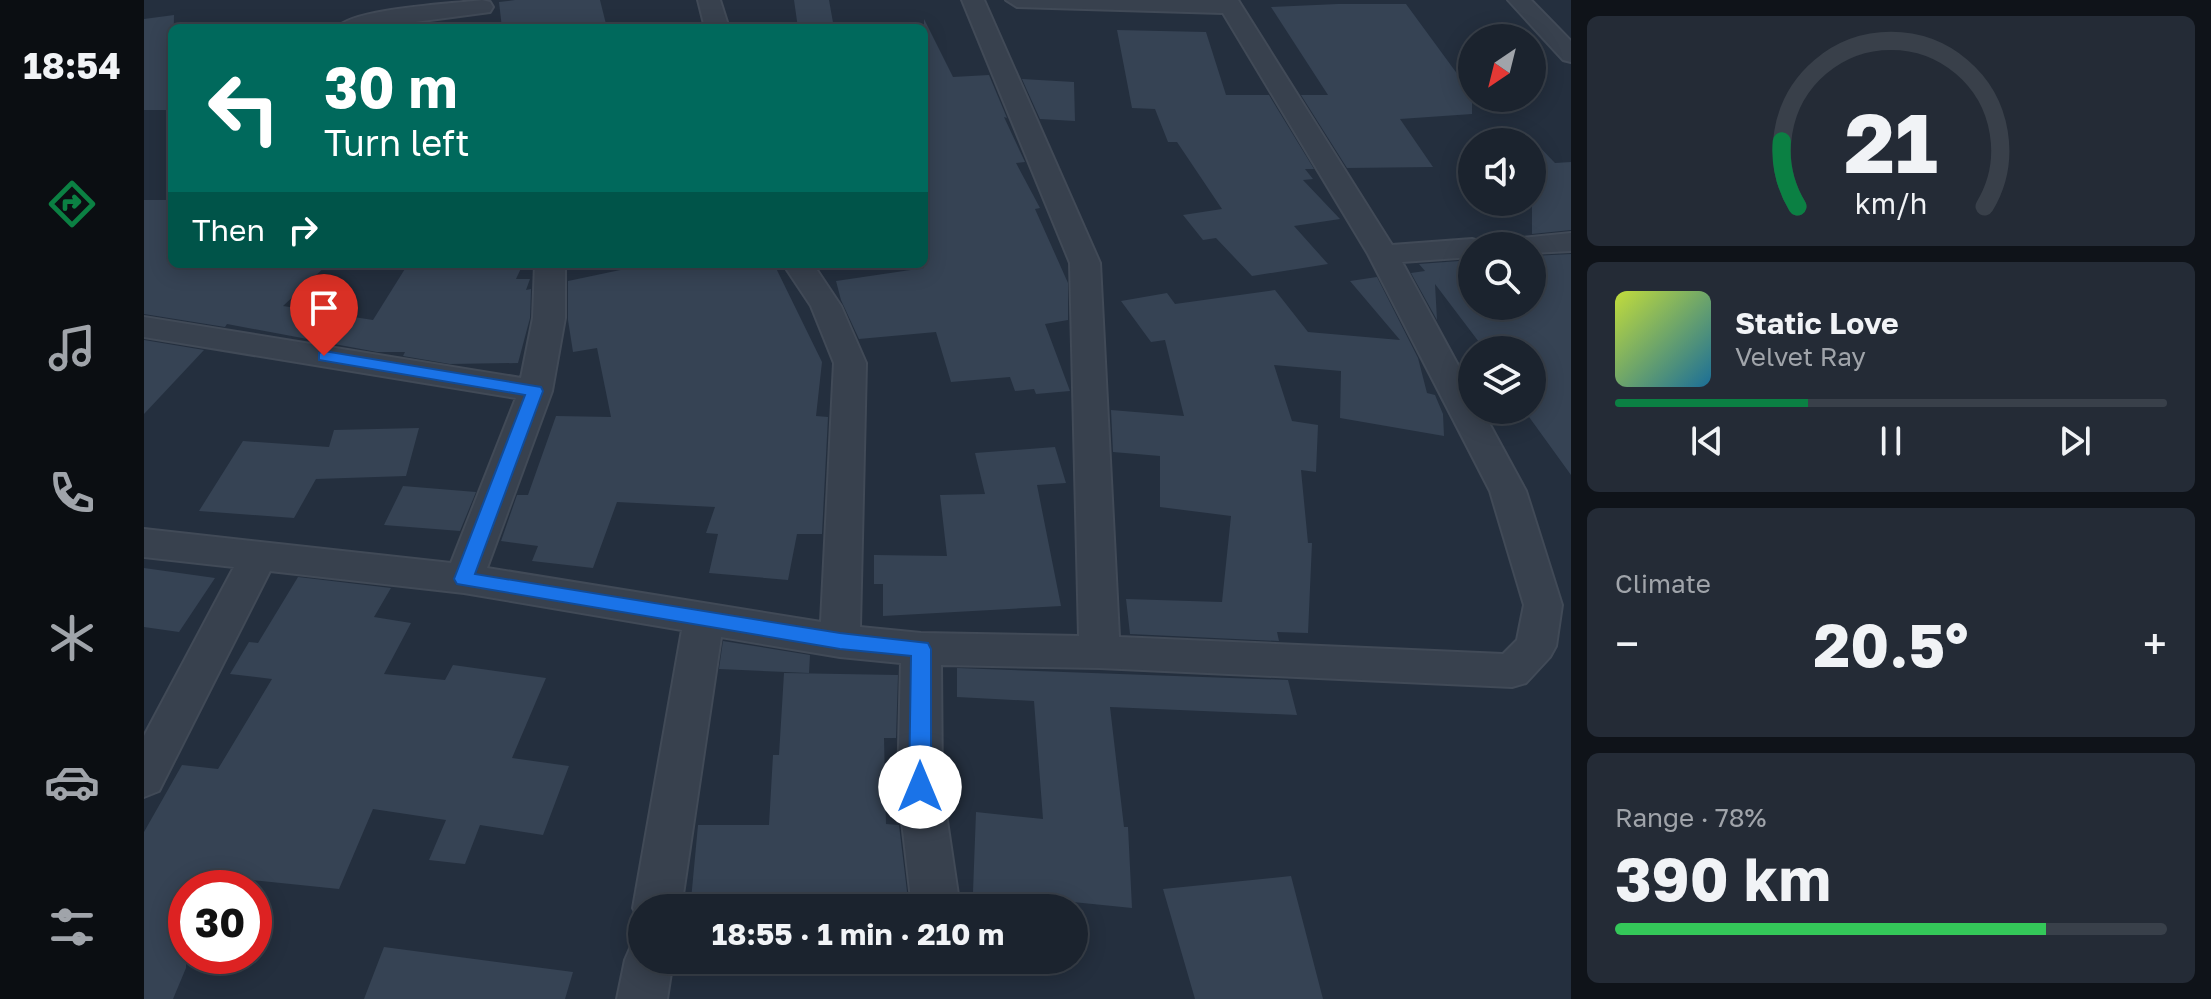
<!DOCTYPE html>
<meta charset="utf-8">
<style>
:root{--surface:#1b232e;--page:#242b36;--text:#f1f3f6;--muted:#a0a4aa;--line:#39404a;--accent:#0b8043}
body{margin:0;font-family:"Golos Text",sans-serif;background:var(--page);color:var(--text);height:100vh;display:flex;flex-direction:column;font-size:30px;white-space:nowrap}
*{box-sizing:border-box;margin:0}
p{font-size:26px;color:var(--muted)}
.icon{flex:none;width:44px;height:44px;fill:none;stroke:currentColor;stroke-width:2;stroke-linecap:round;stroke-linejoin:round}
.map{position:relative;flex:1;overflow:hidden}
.drawer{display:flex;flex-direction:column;gap:16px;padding:16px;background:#0f1319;width:640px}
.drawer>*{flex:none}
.banner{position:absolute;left:24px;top:24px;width:760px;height:244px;border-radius:12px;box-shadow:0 4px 20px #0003,0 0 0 2px var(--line);background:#00695c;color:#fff;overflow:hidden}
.needle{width:52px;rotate:215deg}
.controls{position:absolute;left:1314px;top:24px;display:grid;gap:16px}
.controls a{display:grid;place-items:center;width:88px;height:88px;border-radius:50%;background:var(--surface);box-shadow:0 4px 20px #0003,0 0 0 2px var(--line);font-size:40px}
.speed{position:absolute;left:24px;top:870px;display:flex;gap:16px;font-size:40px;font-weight:700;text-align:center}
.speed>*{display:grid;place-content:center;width:104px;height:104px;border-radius:50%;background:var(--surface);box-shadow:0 4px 20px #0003,0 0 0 2px var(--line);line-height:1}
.speed .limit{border:12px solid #d22;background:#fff;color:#111}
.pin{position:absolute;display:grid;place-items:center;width:68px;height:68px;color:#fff;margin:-82px -34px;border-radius:50% 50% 50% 0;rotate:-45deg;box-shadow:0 0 8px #0007}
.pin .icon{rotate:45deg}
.me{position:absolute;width:88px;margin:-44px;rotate:0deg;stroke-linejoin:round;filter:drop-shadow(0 0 6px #0008)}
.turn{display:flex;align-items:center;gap:28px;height:168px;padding:0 24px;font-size:36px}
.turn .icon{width:104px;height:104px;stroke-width:2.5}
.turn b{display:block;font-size:56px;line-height:68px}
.then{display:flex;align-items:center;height:76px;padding:0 24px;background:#0003;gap:16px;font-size:30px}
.big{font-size:60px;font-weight:700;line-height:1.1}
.drawer .tile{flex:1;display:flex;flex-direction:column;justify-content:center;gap:12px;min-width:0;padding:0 28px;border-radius:12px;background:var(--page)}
.drawer .dial{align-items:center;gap:0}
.dial svg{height:208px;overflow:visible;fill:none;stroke:var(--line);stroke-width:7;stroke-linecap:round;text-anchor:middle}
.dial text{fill:var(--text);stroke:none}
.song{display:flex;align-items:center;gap:24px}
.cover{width:96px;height:96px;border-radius:12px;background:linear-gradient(135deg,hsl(70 70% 55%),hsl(200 70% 35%))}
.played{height:8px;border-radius:4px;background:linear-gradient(90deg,var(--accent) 35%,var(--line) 35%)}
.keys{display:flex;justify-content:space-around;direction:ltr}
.heat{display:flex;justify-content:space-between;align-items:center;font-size:44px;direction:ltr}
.charge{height:12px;border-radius:6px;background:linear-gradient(90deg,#34c759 78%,var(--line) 0)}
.trip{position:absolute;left:484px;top:894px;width:460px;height:80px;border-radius:40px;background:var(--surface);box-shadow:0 4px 20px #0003,0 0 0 2px var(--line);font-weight:700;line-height:80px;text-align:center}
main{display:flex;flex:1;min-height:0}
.tabs{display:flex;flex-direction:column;width:144px;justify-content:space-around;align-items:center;background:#0b0e12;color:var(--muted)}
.tabs .icon{width:56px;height:56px}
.tabs .selected{color:var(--accent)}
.tabs b{font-size:36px;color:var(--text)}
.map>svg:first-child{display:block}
.building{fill:#364354}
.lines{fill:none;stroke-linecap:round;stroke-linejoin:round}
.minor-casing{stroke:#414a57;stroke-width:4}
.minor{fill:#38414e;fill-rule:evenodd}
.route{fill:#1a73e8;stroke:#114b97;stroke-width:2}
</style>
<main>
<nav class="tabs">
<b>18:54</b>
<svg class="icon selected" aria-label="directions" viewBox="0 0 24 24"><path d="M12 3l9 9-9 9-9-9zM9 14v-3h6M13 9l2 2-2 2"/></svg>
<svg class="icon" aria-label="music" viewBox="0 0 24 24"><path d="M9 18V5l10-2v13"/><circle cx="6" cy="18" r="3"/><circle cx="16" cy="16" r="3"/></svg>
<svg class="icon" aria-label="phone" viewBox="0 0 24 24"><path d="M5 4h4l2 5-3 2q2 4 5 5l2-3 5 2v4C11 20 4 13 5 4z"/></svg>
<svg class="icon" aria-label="climate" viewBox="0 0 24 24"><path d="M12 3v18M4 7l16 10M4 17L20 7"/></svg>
<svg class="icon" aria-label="car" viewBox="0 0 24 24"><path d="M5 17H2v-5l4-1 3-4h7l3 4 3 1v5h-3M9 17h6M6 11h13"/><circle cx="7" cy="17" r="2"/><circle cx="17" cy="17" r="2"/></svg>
<svg class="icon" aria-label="filters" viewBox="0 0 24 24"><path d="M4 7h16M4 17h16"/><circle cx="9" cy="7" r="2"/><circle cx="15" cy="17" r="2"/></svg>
</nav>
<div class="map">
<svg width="1427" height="999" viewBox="0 0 1427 999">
<rect width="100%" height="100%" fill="#242f3e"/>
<!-- building -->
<path class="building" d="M371 0H456L463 28H358L355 2Z
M650 0H685L690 28H654Z
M1194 4H1262L1328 94V114L1256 119 1289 167 1203 168 1157 95H1184L1127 7Z
M30 15 28 110H0V19Z
M780 19 809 77 845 75 863 118 860 117 881 162 872 163 896 208 891 209 924 283V320L901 324 926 391 892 394 890 389 871 391 866 377 807 382 792 332 715 339 697 300 692 281 780 268Z
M973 30 1062 32 1082 95H1125L1170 169H1161L1169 179 1159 180 1196 219 1150 226 1184 264 1108 276 1072 238 1059 240 1039 215 1078 209 1033 142H1024L1011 109 988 108Z
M878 79 930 82 931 121 896 119Z
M1388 139 1411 163 1427 162V230L1388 234Z
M0 200H28V264H184L139 306 229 320 264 264H379L372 279H386L382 290 387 289 386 318 374 363 306 364 259 356 261 352H233L83 324 81 327 0 314Z
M1427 254V475L1380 410 1388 411V350H1341L1291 284 1293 320 1267 273 1281 271 1275 264 1328 260V306H1388V256Z
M479 264H630L678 362 672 416 684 417 678 534H653L644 580 565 573 574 534 562 533 571 507 473 502 449 568 388 561 394 546 357 541 373 495H384L412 416 467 417 453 348 429 352 424 320V281L481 269Z
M1233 277 1274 358 1283 393 1291 395 1299 414 1300 436 1196 418 1197 371 1130 365 1148 421 1174 425 1172 472 1157 470 1164 543H1168L1164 633 1133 632 1135 641 986 634 982 599 1078 602 1087 516 1016 507V456L969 452 967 410 1040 416 1021 340 1007 342 977 301 1023 293 1031 304 1131 290 1164 332 1256 340 1206 281Z
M0 340 60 350 0 414Z
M275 428 262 476 172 479 150 518 55 511 99 441 185 447 190 430Z
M911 447 922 483 893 485 917 606 739 616V584H730V555L803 556 796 495 841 494 831 453Z
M259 486 332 492 316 531 240 525Z
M0 568 71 578 35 632 0 627Z
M154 577 247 588 230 617 267 623 240 674 301 680 309 665 402 678 368 758 425 766 399 835 336 825 321 864 285 860 302 820 229 809 195 889 79 877 74 888H42V968L29 999H0V832L38 765 74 769 128 679 86 674 105 642 114 643Z
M579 641 666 655 665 673 575 669Z
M813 668 1144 680 1153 715 966 707 980 827H984L988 908 829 892 832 812 899 819 890 701 813 697Z
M640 673 754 675 752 738H740L742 824 755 825 765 908H705V900H547L554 825H625L629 755H635Z
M1147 876 1179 999H1051L1019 889Z
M240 947 429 972 421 999H220Z"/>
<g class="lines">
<defs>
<path id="minor" d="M338 0 346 2 349 7 346 12 226 28H193C209 8 310 4 338 0Z
M554 0H576L585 28H561Z
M818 0H840L956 263 975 637 1359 654 1373 640 1380 605 1346 491 1224 254 1079 13 873 7 862 0H1094L1248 245 1328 239 1338 242 1341 246H1328V257L1258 262 1328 391V410H1338L1382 491 1418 605 1412 646 1406 657 1382 683 1368 687 956 668 797 665 798 787 816 908H768L754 787 757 663 696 657 577 637 537 908H498V924L489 908 538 630 320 593 126 571 15 791 0 797V736L90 567 0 557V529L307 563 372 398 0 337V317L377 378 389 318 391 264H421V318L408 391 343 568 677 622 690 363 667 306 639 264H669L697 306 722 363 716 627 777 633 935 636 926 263Z
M1364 0H1387L1427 41V62L1419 60Z
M1427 233V251L1388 253V246H1352L1357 240Z
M498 940V960H529L523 999H473L481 960 488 944Z"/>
</defs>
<!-- minor casing -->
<use href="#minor" class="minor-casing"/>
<!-- minor -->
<use href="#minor" class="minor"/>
</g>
<!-- route -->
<path class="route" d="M180 351 397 387 399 391 331 574 696 633 784 643 787 649V787L784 794 776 797 768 794 765 787 767 656 696 649 313 584 310 579 381 395 175 360V353Z"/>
</svg>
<div class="controls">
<a><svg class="needle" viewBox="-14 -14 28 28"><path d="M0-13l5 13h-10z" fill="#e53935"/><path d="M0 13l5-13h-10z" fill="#a0a4aa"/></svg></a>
<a><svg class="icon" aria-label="sound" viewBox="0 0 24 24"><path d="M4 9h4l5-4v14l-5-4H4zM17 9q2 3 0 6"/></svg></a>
<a><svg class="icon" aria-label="search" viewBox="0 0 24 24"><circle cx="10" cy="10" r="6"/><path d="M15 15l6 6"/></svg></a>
<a><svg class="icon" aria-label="layers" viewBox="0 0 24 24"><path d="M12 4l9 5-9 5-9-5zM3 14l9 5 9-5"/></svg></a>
</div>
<div class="speed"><div class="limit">30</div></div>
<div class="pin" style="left:180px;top:356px;background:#d93025"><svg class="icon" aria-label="arrive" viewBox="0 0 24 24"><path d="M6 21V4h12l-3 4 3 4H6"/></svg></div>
<svg class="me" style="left:776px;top:787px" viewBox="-20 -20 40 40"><circle r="19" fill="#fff"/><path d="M0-13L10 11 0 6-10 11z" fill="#1a73e8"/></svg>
<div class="trip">18:55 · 1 min · 210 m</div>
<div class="banner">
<div class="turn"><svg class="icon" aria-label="left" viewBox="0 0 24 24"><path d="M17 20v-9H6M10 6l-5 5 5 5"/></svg><div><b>30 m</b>Turn left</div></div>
<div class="then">Then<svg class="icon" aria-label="right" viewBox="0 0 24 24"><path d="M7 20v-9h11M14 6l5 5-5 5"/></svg></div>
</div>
</div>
<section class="drawer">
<div class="tile dial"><svg viewBox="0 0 100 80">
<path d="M14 69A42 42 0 1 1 86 69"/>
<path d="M14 69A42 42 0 0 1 8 44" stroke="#0b8043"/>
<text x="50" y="56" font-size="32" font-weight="700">21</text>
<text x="50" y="72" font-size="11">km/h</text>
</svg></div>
<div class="tile">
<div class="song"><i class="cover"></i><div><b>Static Love</b><p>Velvet Ray</p></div></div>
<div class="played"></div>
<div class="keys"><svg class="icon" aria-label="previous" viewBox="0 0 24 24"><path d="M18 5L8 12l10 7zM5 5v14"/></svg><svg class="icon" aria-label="pause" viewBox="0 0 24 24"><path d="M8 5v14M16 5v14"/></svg><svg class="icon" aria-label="next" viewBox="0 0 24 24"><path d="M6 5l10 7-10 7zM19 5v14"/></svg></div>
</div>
<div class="tile"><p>Climate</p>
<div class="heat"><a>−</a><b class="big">20.5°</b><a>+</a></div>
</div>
<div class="tile"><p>Range · 78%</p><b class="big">390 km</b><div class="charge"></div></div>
</section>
</main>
